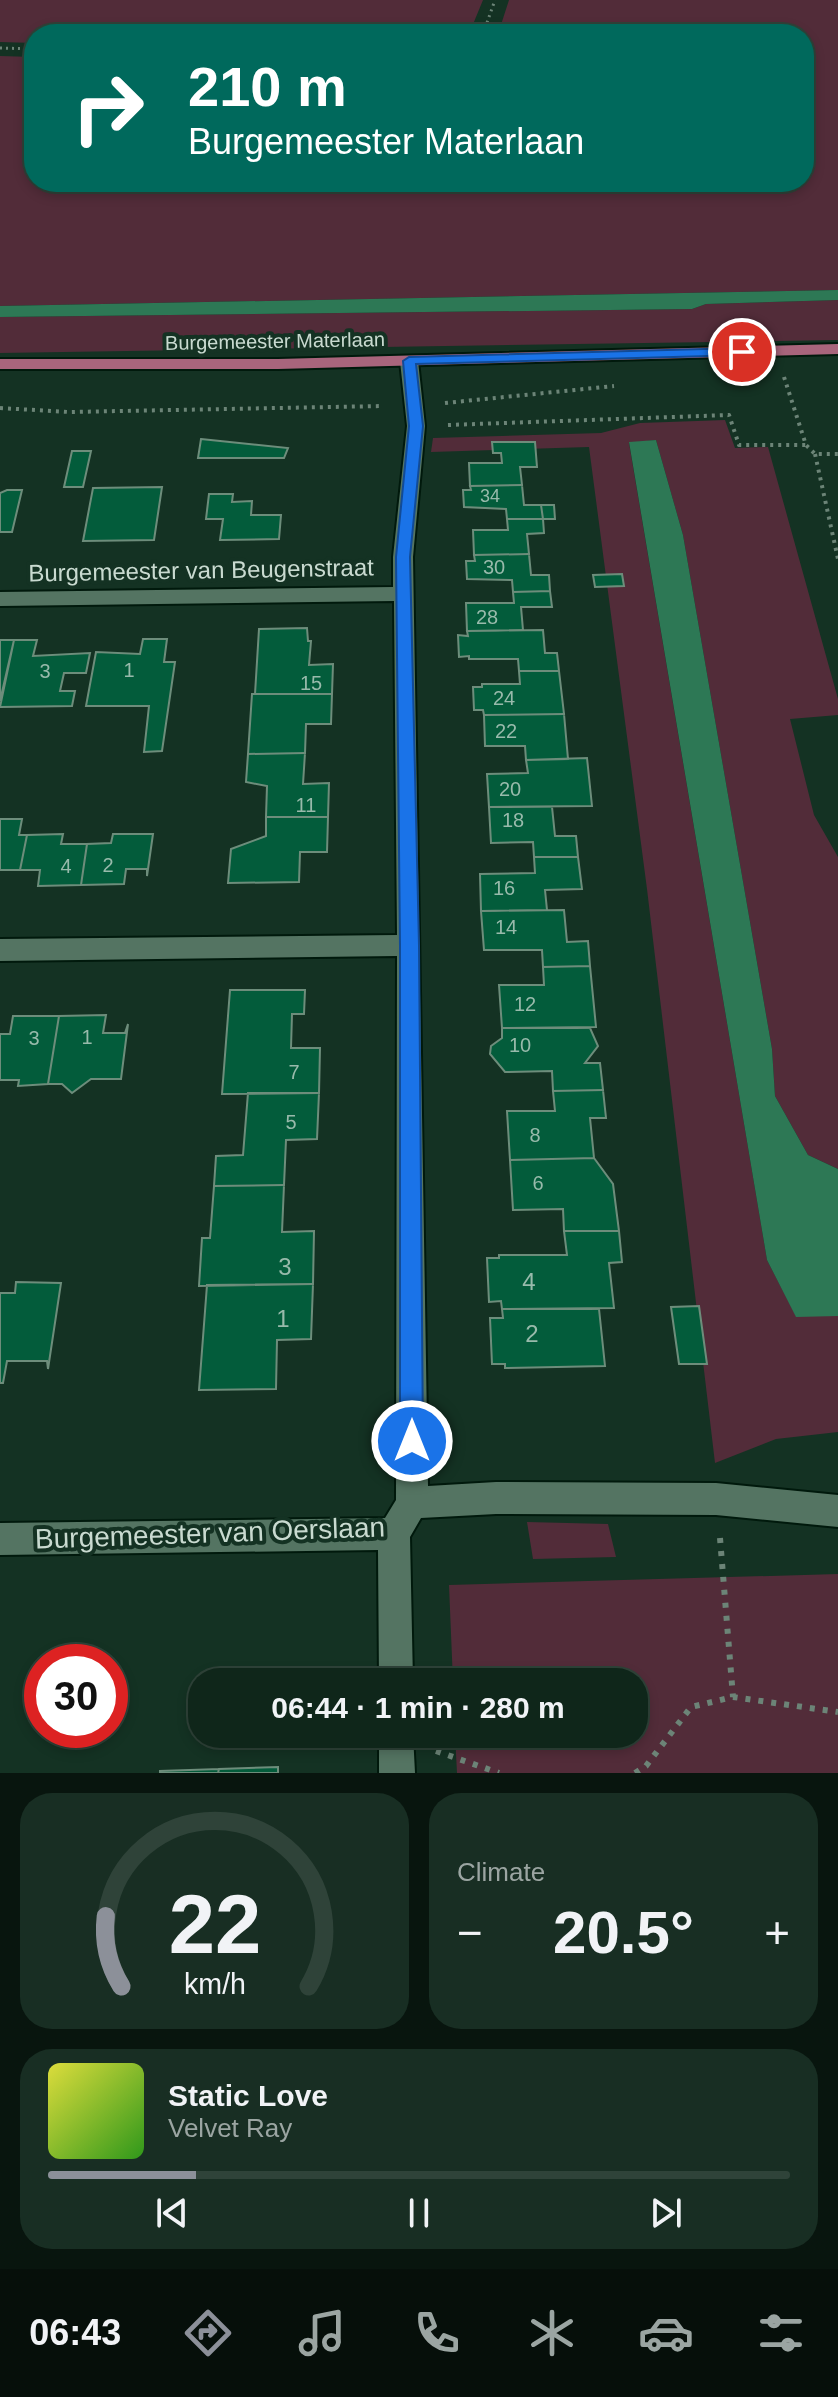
<!DOCTYPE html>
<meta charset="utf-8">
<style>
:root{--surface:#0f261a;--page:#182e23;--text:#f1f3f6;--muted:#9ba5a2;--line:#2f4339;--accent:#8c9099}
body{margin:0;font-family:Arial,sans-serif;background:var(--page);color:var(--text);height:100vh;display:flex;flex-direction:column;font-size:30px;white-space:nowrap}
*{box-sizing:border-box;margin:0}
p{font-size:26px;color:var(--muted)}
.icon{flex:none;width:44px;height:44px;fill:none;stroke:currentColor;stroke-width:2;stroke-linecap:round;stroke-linejoin:round}
.map{position:relative;height:1773px;overflow:hidden}
.panel{display:flex;flex-direction:column;gap:20px;padding:20px;background:#08150e;flex:1}
.panel>*{flex:none}
.hud{position:absolute;left:24px;top:24px;width:790px;height:168px;border-radius:32px;box-shadow:0 4px 12px #0003,0 0 0 2px var(--line);background:#00695c;color:#fff;overflow:hidden}
.speed{position:absolute;left:24px;top:1644px;display:flex;gap:16px;font-size:40px;font-weight:700;text-align:center}
.speed>*{display:grid;place-content:center;width:104px;height:104px;border-radius:50%;background:var(--surface);box-shadow:0 4px 12px #0003,0 0 0 2px var(--line);line-height:1}
.speed .limit{border:12px solid #d22;background:#fff;color:#111}
.pin{position:absolute;display:grid;place-items:center;width:68px;height:68px;color:#fff;margin:-34px;border:4px solid #fff;border-radius:50%;box-shadow:0 2px 8px #0007}
.me{position:absolute;width:88px;margin:-44px;rotate:0deg;stroke-linejoin:round;filter:drop-shadow(0 0 6px #0008)}
.turn{display:flex;align-items:center;gap:28px;height:168px;padding:0 32px;font-size:36px}
.turn .icon{width:104px;height:104px;stroke-width:2.5}
.turn b{display:block;font-size:56px;line-height:68px}
.big{font-size:60px;font-weight:600;line-height:1.1}
.panel .tile{flex:1;display:flex;flex-direction:column;justify-content:center;gap:12px;min-width:0;padding:0 28px;border-radius:32px;background:var(--page)}
.panel .dial{align-items:center;gap:0}
.dial svg{height:208px;overflow:visible;fill:none;stroke:var(--line);stroke-width:7;stroke-linecap:round;text-anchor:middle}
.dial text{fill:var(--text);stroke:none}
.song{display:flex;align-items:center;gap:24px}
.cover{width:96px;height:96px;border-radius:12px;background:linear-gradient(135deg,hsl(60 70% 55%),hsl(110 70% 35%))}
.played{height:8px;border-radius:4px;background:linear-gradient(90deg,var(--accent) 20%,var(--line) 20%)}
.keys{display:flex;justify-content:space-around;direction:ltr}
.heat{display:flex;justify-content:space-between;align-items:center;font-size:44px;direction:ltr}
.panel .tiles{flex:1;display:grid;gap:20px;grid-template-columns:1fr 1fr}
.tile:last-child{grid-column:span 2}
.trip{position:absolute;left:188px;top:1668px;width:460px;height:80px;border-radius:32px;background:var(--surface);box-shadow:0 4px 12px #0003,0 0 0 2px var(--line);font-weight:600;line-height:80px;text-align:center}
.dock{display:flex;height:128px;justify-content:space-around;align-items:center;background:#060f0a;color:var(--muted)}
.dock .icon{width:56px;height:56px}
.dock .active{color:var(--accent)}
.dock b{font-size:36px;color:var(--text)}
.map>svg:first-child{display:block}
.green{fill:#522c39}
.water{fill:#2d7855}
.building{fill:#035c3b;stroke:#6d8d7b;stroke-width:2}
.lines{fill:none;stroke-linecap:round;stroke-linejoin:round}
.minor-casing{stroke:#00190c;stroke-width:4}
.major-casing{stroke:#00190c;stroke-width:4}
.path-far2{stroke:#6c8477;stroke-width:3;stroke-dasharray:2 4;stroke-linecap:butt}
.path-far1{stroke:#6c8477;stroke-width:4;stroke-dasharray:3 5;stroke-linecap:butt}
.path{stroke:#6c8477;stroke-width:6;stroke-dasharray:5 8;stroke-linecap:butt}
.minor{fill:#547462;fill-rule:evenodd}
.major{fill:#a8657c;fill-rule:evenodd}
.route{fill:#1a73e8;stroke:#114b97;stroke-width:2}
.labels{text-anchor:middle;dominant-baseline:central;stroke-width:8;stroke-linejoin:round;paint-order:stroke}
.far-number-label{font-size:18px;fill:#98baab}
.far-street-label{font-size:20px;fill:#c9dad0;stroke:#143223}
.number-label{font-size:20px;fill:#98baab}
.street-label{font-size:24px;fill:#c9dad0;stroke:#143223}
.near-number-label{font-size:24px;fill:#98baab}
.near-street-label{font-size:28px;fill:#c9dad0;stroke:#143223}
</style>
<div class="map">
<svg width="838" height="1773" viewBox="0 0 838 1773">
<rect width="100%" height="100%" fill="#143223"/>
<!-- green -->
<path class="green" d="M0 0H483L469 34H34V43L0 42Z
M509 0H838V290L0 306V56L34 57V182H804V34H498Z
M838 300V340L0 353V317L692 309 706 304Z
M725 420 735 448 768 447 838 699V715L790 719 814 815 838 857V1169L808 1155 775 1096 772 1049 683 535 656 440 629 443 767 1260 796 1316H838V1432L776 1439 715 1463 647 889 589 447 431 452 433 438 601 433 640 423Z
M527 1522 608 1524 616 1557 533 1559Z
M838 1574V1773H457L455 1734H634V1682H453L449 1585Z"/>
<!-- water -->
<path class="water" d="M838 290V300L706 304 692 309 0 317V306Z
M656 440 683 535 772 1049 775 1096 808 1155 838 1169V1316L796 1317 767 1260 629 442Z"/>
<!-- building -->
<path class="building" d="M201 439 288 448 284 458H198Z
M492 442H535L537 467H520L522 485 470 486 469 463H502L501 453H493Z
M72 451H91L83 487H64Z
M522 485 524 505H541L543 519H507L506 509 464 507 463 490H471L470 486Z
M162 487 154 540 83 541 93 488Z
M7 490H22L12 532H0V493Z
M209 494H233L232 502 252 501 251 515H281L279 539 220 540 223 519H206Z
M541 505H554L555 519H543Z
M507 519H543L544 533 527 534 529 554 474 555 473 530H508Z
M529 554 531 575H549L550 591 513 592 512 580 467 579 466 561H475L474 555Z
M622 574 624 586 595 587 593 575Z
M550 591 552 607H521L523 630 467 631 466 603H514L513 592Z
M307 628 308 641H311L309 665 333 664 332 694H255L259 629Z
M543 630 545 653H557L559 671H519L518 659H469V656L459 657 458 635 468 636 467 631Z
M143 639H167L164 662H175L162 751 144 752 149 706H86L96 652 140 654Z
M0 640H14L0 701Z
M14 640H37L33 656 90 653 86 673H64L60 691H75L72 706 0 707Z
M519 671H559L564 714 484 715 483 710H474L473 687H482V684H520Z
M252 694H332L331 724H306L305 753 248 754Z
M564 714 568 759 526 760 525 746H485L484 715Z
M305 753 303 784 329 783 328 817H266L267 786 246 782 248 754Z
M587 758 592 806 489 807 487 774 528 773 526 760Z
M489 807H552L555 836H576L578 857H534L533 842 491 843Z
M266 817H328L327 852H300L299 882 228 883 231 849 266 836Z
M0 819H22L19 835H27L20 870H0Z
M63 834 61 844H87L81 885 38 886 40 870H20L27 835Z
M113 834H153L147 876V869H126L124 884 81 885 87 844 111 843Z
M534 857H578L582 889 545 890 547 910 481 911 480 874 535 873Z
M564 910 567 942 588 941 590 966 543 967 542 950H484L481 911Z
M590 966 596 1027 502 1028 499 985H544L543 967Z
M230 990H305L304 1014H292L291 1048H320L319 1093 222 1094Z
M106 1015 103 1033H125L128 1024 121 1079H91L72 1093 62 1084H48L59 1016Z
M13 1016H59L48 1084 18 1086 19 1080H0V1034H10Z
M502 1028H590L598 1046 585 1063H600L603 1090 553 1091 552 1071 505 1072 490 1054 491 1046 502 1038Z
M603 1090 606 1118H590L594 1158 510 1160 507 1111H555L553 1091Z
M248 1093H319L317 1139 286 1140 284 1185 214 1186 216 1156 243 1155Z
M594 1158 613 1184 619 1231H564L563 1209 513 1210 510 1160Z
M284 1185 282 1232 314 1231 313 1284 199 1286 202 1238H210L214 1186Z
M564 1231H619L622 1262 609 1263 614 1308 502 1309 501 1301 489 1302 487 1258H499V1255H567Z
M16 1282 61 1283 48 1369 47 1361H7L3 1383H0V1293H15Z
M313 1284 311 1339 277 1340 276 1389 199 1390 207 1285Z
M699 1306 707 1364H679L671 1307Z
M502 1309H599L605 1366 505 1368V1364H492L490 1318H503Z
M278 1767V1773H218L219 1769Z
M219 1769 218 1773H160V1771Z"/>
<g class="lines">
<defs>
<path id="minor" d="M409 356 418 361 425 426 413 557 428 1486 496 1482 716 1483 838 1495V1527L716 1515 496 1514 421 1518 410 1537 413 1682H379L378 1550 0 1555V1523L385 1518 396 1500 397 956 0 961V939L397 935 394 601 0 606V592L393 587V557L407 426 400 361Z
M379 1734H413L415 1773H379Z"/>
<path id="major" d="M838 344V354L278 369H0V359H278Z"/>
</defs>
<!-- minor casing -->
<use href="#minor" class="minor-casing"/>
<!-- major casing -->
<use href="#major" class="major-casing"/>
<!-- path-far2 -->
<path class="path-far2" d="M483 34 495 0
M0 48 34 49"/>
<!-- path-far1 -->
<path class="path-far1" d="M784 377 806 445 815 454H838
M445 403 614 386
M0 408 69 412 383 406
M448 425 729 415 739 445H806
M815 454 838 559"/>
<!-- path -->
<path class="path" d="M720 1538 733 1697
M436 1751 499 1773
M635 1773 646 1766 691 1707 733 1697 838 1712"/>
<!-- minor -->
<use href="#minor" class="minor"/>
<!-- major -->
<use href="#major" class="major"/>
</g>
<!-- route -->
<path class="route" d="M742 348 747 349V355L416 364 423 426 410 557 419 945 423 1441 420 1450 412 1453 403 1450 400 1441V945L396 557 409 426 403 361 409 357Z"/>
<g class="labels">
<!-- far-number labels -->
<g class="far-number-label">
<text x="490" y="496">34</text>
</g>
<!-- far-street labels -->
<g class="far-street-label">
<text transform="translate(275 341) rotate(-1)">Burgemeester Materlaan</text>
</g>
<!-- number labels -->
<g class="number-label">
<text x="494" y="567">30</text>
<text x="487" y="617">28</text>
<text x="129" y="670">1</text>
<text x="45" y="671">3</text>
<text x="311" y="683">15</text>
<text x="504" y="698">24</text>
<text x="506" y="731">22</text>
<text x="510" y="789">20</text>
<text x="306" y="805">11</text>
<text x="513" y="820">18</text>
<text x="108" y="865">2</text>
<text x="66" y="866">4</text>
<text x="504" y="888">16</text>
<text x="506" y="927">14</text>
<text x="525" y="1004">12</text>
<text x="87" y="1037">1</text>
<text x="34" y="1038">3</text>
<text x="520" y="1045">10</text>
<text x="294" y="1072">7</text>
<text x="291" y="1122">5</text>
<text x="535" y="1135">8</text>
<text x="538" y="1183">6</text>
</g>
<!-- street labels -->
<g class="street-label">
<text transform="translate(201 570) rotate(-1)">Burgemeester van Beugenstraat</text>
</g>
<!-- near-number labels -->
<g class="near-number-label">
<text x="285" y="1266">3</text>
<text x="529" y="1281">4</text>
<text x="283" y="1318">1</text>
<text x="532" y="1333">2</text>
</g>
<!-- near-street labels -->
<g class="near-street-label">
<text transform="translate(210 1533) rotate(-2)">Burgemeester van Oerslaan</text>
</g>
</g>
</svg>
<div class="speed"><div class="limit">30</div></div>
<div class="pin" style="left:742px;top:352px;background:#d93025"><svg class="icon" aria-label="arrive" viewBox="0 0 24 24"><path d="M6 21V4h12l-3 4 3 4H6"/></svg></div>
<svg class="me" style="left:412px;top:1441px" viewBox="-20 -20 40 40"><circle r="17" fill="#1a73e8" stroke="#fff" stroke-width="3"/><path d="M0-11L8 9 0 5-8 9z" fill="#fff"/></svg>
<div class="trip">06:44 · 1 min · 280 m</div>
<div class="hud">
<div class="turn"><svg class="icon" aria-label="right" viewBox="0 0 24 24"><path d="M7 20v-9h11M14 6l5 5-5 5"/></svg><div><b>210 m</b>Burgemeester Materlaan</div></div>
</div>
</div>
<section class="panel">
<div class="tiles">
<div class="tile dial"><svg viewBox="0 0 100 80">
<path d="M14 69A42 42 0 1 1 86 69"/>
<path d="M14 69A42 42 0 0 1 8 42" stroke="#8c9099"/>
<text x="50" y="56" font-size="32" font-weight="700">22</text>
<text x="50" y="72" font-size="11">km/h</text>
</svg></div>
<div class="tile"><p>Climate</p>
<div class="heat"><a>−</a><b class="big">20.5°</b><a>+</a></div>
</div>
<div class="tile">
<div class="song"><i class="cover"></i><div><b>Static Love</b><p>Velvet Ray</p></div></div>
<div class="played"></div>
<div class="keys"><svg class="icon" aria-label="previous" viewBox="0 0 24 24"><path d="M18 5L8 12l10 7zM5 5v14"/></svg><svg class="icon" aria-label="pause" viewBox="0 0 24 24"><path d="M8 5v14M16 5v14"/></svg><svg class="icon" aria-label="next" viewBox="0 0 24 24"><path d="M6 5l10 7-10 7zM19 5v14"/></svg></div>
</div>
</div>
</section>
<nav class="dock">
<b>06:43</b>
<svg class="icon active" aria-label="directions" viewBox="0 0 24 24"><path d="M12 3l9 9-9 9-9-9zM9 14v-3h6M13 9l2 2-2 2"/></svg>
<svg class="icon" aria-label="music" viewBox="0 0 24 24"><path d="M9 18V5l10-2v13"/><circle cx="6" cy="18" r="3"/><circle cx="16" cy="16" r="3"/></svg>
<svg class="icon" aria-label="phone" viewBox="0 0 24 24"><path d="M5 4h4l2 5-3 2q2 4 5 5l2-3 5 2v4C11 20 4 13 5 4z"/></svg>
<svg class="icon" aria-label="climate" viewBox="0 0 24 24"><path d="M12 3v18M4 7l16 10M4 17L20 7"/></svg>
<svg class="icon" aria-label="car" viewBox="0 0 24 24"><path d="M5 17H2v-5l4-1 3-4h7l3 4 3 1v5h-3M9 17h6M6 11h13"/><circle cx="7" cy="17" r="2"/><circle cx="17" cy="17" r="2"/></svg>
<svg class="icon" aria-label="filters" viewBox="0 0 24 24"><path d="M4 7h16M4 17h16"/><circle cx="9" cy="7" r="2"/><circle cx="15" cy="17" r="2"/></svg>
</nav>
